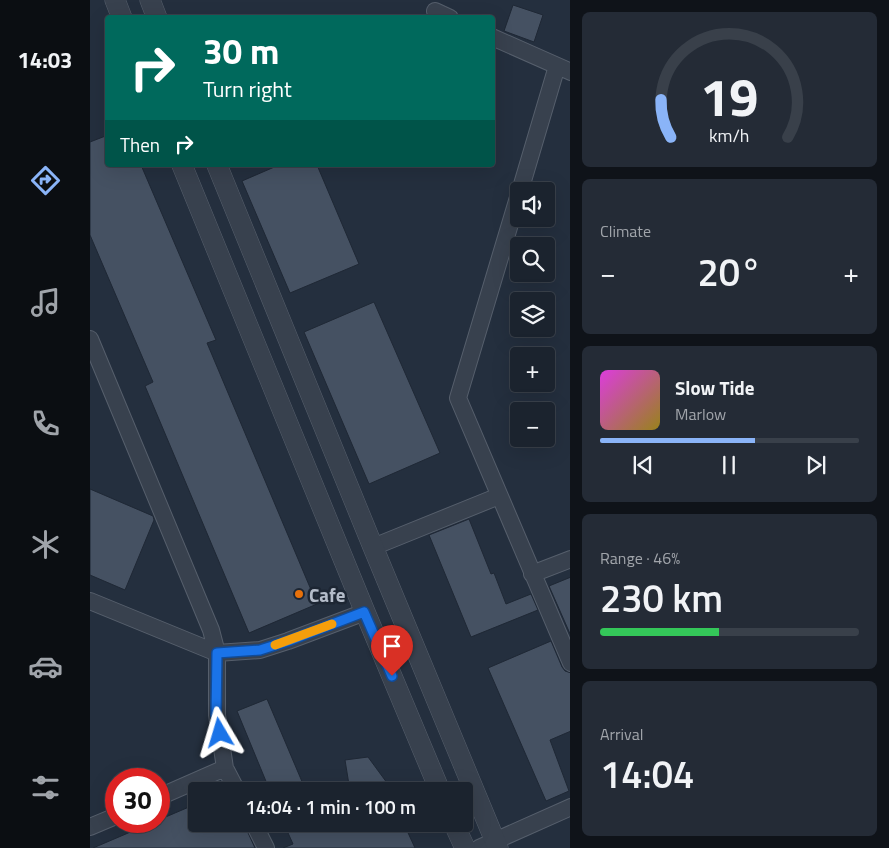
<!DOCTYPE html>
<meta charset="utf-8">
<style>
:root{--surface:#1b232e;--page:#242b36;--text:#f1f3f6;--muted:#a0a4aa;--line:#39404a;--accent:#8ab4f8}
body{margin:0;font-family:"Titillium Web",sans-serif;background:var(--page);color:var(--text);height:100vh;display:flex;flex-direction:column;font-size:19px;white-space:nowrap}
*{box-sizing:border-box;margin:0}
p{font-size:16px;color:var(--muted)}
.icon{flex:none;width:28px;height:28px;fill:none;stroke:currentColor;stroke-width:2;stroke-linecap:round;stroke-linejoin:round}
.map{position:relative;flex:1;overflow:hidden}
.side{display:flex;flex-direction:column;gap:12px;padding:12px;background:#0f1319;width:319px}
.side>*{flex:none}
.guide{position:absolute;left:15px;top:15px;width:390px;height:152px;border-radius:5px;box-shadow:0 5px 20px #0002,0 0 0 1px var(--line);background:#00695c;color:#fff;overflow:hidden}
.tools{position:absolute;left:420px;top:182px;display:grid;gap:10px}
.tools a{display:grid;place-items:center;width:45px;height:45px;border-radius:5px;background:var(--surface);box-shadow:0 5px 20px #0002,0 0 0 1px var(--line);font-size:25px}
.speed{position:absolute;left:15px;top:768px;display:flex;gap:10px;font-size:25px;font-weight:700;text-align:center}
.speed>*{display:grid;place-content:center;width:65px;height:65px;border-radius:50%;background:var(--surface);box-shadow:0 5px 20px #0002,0 0 0 1px var(--line);line-height:1}
.speed .limit{border:8px solid #d22;background:#fff;color:#111}
.pin{position:absolute;display:grid;place-items:center;width:42px;height:42px;color:#fff;margin:-51px -21px;border-radius:50% 50% 50% 0;rotate:-45deg;box-shadow:0 0 5px #0007}
.pin .icon{rotate:45deg}
.me{position:absolute;width:55px;margin:-28px;rotate:353deg;stroke-linejoin:round;filter:drop-shadow(0 0 4px #0008)}
.turn{display:flex;align-items:center;gap:18px;height:105px;padding:0 15px;font-size:22px}
.turn .icon{width:65px;height:65px;stroke-width:2.5}
.turn b{display:block;font-size:35px;line-height:42px}
.then{display:flex;align-items:center;height:48px;padding:0 15px;background:#0003;gap:10px;font-size:19px}
.big{font-size:38px;font-weight:600;line-height:1.1}
.side .card{flex:1;display:flex;flex-direction:column;justify-content:center;gap:8px;min-width:0;padding:0 18px;border-radius:8px;background:var(--page)}
.side .dial{align-items:center;gap:0}
.dial svg{height:130px;overflow:visible;fill:none;stroke:var(--line);stroke-width:7;stroke-linecap:round;text-anchor:middle}
.dial text{fill:var(--text);stroke:none}
.song{display:flex;align-items:center;gap:15px}
.cover{width:60px;height:60px;border-radius:8px;background:linear-gradient(135deg,hsl(300 70% 55%),hsl(50 70% 35%))}
.played{height:5px;border-radius:2px;background:linear-gradient(90deg,var(--accent) 60%,var(--line) 60%)}
.keys{display:flex;justify-content:space-around;direction:ltr}
.heat{display:flex;justify-content:space-between;align-items:center;font-size:28px;direction:ltr}
.charge{height:8px;border-radius:4px;background:linear-gradient(90deg,#34c759 46%,var(--line) 0)}
.trip{position:absolute;left:98px;top:782px;width:285px;height:50px;border-radius:5px;background:var(--surface);box-shadow:0 5px 20px #0002,0 0 0 1px var(--line);font-weight:600;line-height:50px;text-align:center}
main{display:flex;flex:1;min-height:0}
.tabs{display:flex;flex-direction:column;width:90px;justify-content:space-around;align-items:center;background:#0b0e12;color:var(--muted)}
.tabs .icon{width:35px;height:35px}
.tabs .active{color:var(--accent)}
.tabs b{font-size:22px;color:var(--text)}
.map>svg:first-child{display:block}
.building{fill:#455162;stroke:#1f2835}
.lines{fill:none;stroke-linecap:round;stroke-linejoin:round}
.minor-casing{stroke:#565f6c;stroke-width:18}
.tertiary-casing{stroke:#565f6c;stroke-width:21}
.minor{stroke:#38414e;stroke-width:16}
.tertiary{stroke:#38414e;stroke-width:20}
.route-casing{stroke:#114b97;stroke-width:12}
.route{stroke:#1a73e8;stroke-width:9}
.slow{stroke:#f59e0b;stroke-width:9}
.food-dot{fill:#e8710a;stroke:#1d2633;stroke-width:2}
.labels{text-anchor:middle;dominant-baseline:central;stroke-width:5;stroke-linejoin:round;paint-order:stroke}
.poi-label{font-size:19px;font-weight:bold;fill:#b4bcc9;stroke:#1d2633;text-anchor:start}
</style>
<main>
<nav class="tabs">
<b>14:03</b>
<svg class="icon active" aria-label="directions" viewBox="0 0 24 24"><path d="M12 3l9 9-9 9-9-9zM9 14v-3h6M13 9l2 2-2 2"/></svg>
<svg class="icon" aria-label="music" viewBox="0 0 24 24"><path d="M9 18V5l10-2v13"/><circle cx="6" cy="18" r="3"/><circle cx="16" cy="16" r="3"/></svg>
<svg class="icon" aria-label="phone" viewBox="0 0 24 24"><path d="M5 4h4l2 5-3 2q2 4 5 5l2-3 5 2v4C11 20 4 13 5 4z"/></svg>
<svg class="icon" aria-label="climate" viewBox="0 0 24 24"><path d="M12 3v18M4 7l16 10M4 17L20 7"/></svg>
<svg class="icon" aria-label="car" viewBox="0 0 24 24"><path d="M5 17H2v-5l4-1 3-4h7l3 4 3 1v5h-3M9 17h6M6 11h13"/><circle cx="7" cy="17" r="2"/><circle cx="17" cy="17" r="2"/></svg>
<svg class="icon" aria-label="filters" viewBox="0 0 24 24"><path d="M4 7h16M4 17h16"/><circle cx="9" cy="7" r="2"/><circle cx="15" cy="17" r="2"/></svg>
</nav>
<div class="map">
<svg width="481" height="848" viewBox="0 0 481 848">
<rect width="100%" height="100%" fill="#242f3e"/>
<!-- building -->
<path class="building" d="M423 5 453 15 444 42 414 31Z
M18 135V165H51L126 340 117 343 227 604 159 633 55 386 63 382 0 235V142Z
M189 165H227L269 264 200 293 152 181Z
M284 302 350 453 279 484 214 332Z
M0 489 63 516 64 520 35 590 0 575Z
M379 519 401 574 404 573 416 604 441 594 448 610 381 637 339 535Z
M481 577V636L459 586Z
M461 641 472 667 475 671 481 673V731L460 740 479 791 456 801 398 668Z
M177 699 216 791H180L147 711Z
M278 757 303 791H260L255 760Z
M106 804V824H154L165 848H3Z
M194 824H230L233 831 249 824H314L325 848H193L203 844Z"/>
<g class="lines">
<defs>
<path id="minor" d="M345 11 360 18
M402 37 481 72
M430 191 467 66
M429 194 368 398 481 663
M0 339 121 630 127 653V715L135 768 147 791
M283 547 409 496
M442 574 481 559
M0 601 127 653 170 650 198 641 275 612
M69 797 135 768
M164 824 176 848
M0 827 26 816
M389 848 481 807"/>
<path id="tertiary" d="M25 0 32 18
M60 0 67 18
M92 165 275 612 350 791
M127 165 283 547 408 848
M364 824 375 848"/>
</defs>
<!-- minor casing -->
<use href="#minor" class="minor-casing"/>
<!-- tertiary casing -->
<use href="#tertiary" class="tertiary-casing"/>
<!-- minor -->
<use href="#minor" class="minor"/>
<!-- tertiary -->
<use href="#tertiary" class="tertiary"/>
</g>
<g class="lines">
<defs>
<path id="route" d="M130 733 126 715 127 653 170 650 198 641 274 612 302 676"/>
</defs>
<!-- route casing -->
<use href="#route" class="route-casing"/>
<!-- route -->
<use href="#route" class="route"/>
<!-- slow -->
<path class="slow" d="M185 645 242 624"/>
</g>
<!-- markers -->
<circle class="food-dot" cx="209" cy="594" r="5"/>
<g class="labels">
<!-- poi labels -->
<g class="poi-label">
<text x="219" y="594">Cafe</text>
</g>
</g>
</svg>
<div class="tools">
<a><svg class="icon" aria-label="sound" viewBox="0 0 24 24"><path d="M4 9h4l5-4v14l-5-4H4zM17 9q2 3 0 6"/></svg></a>
<a><svg class="icon" aria-label="search" viewBox="0 0 24 24"><circle cx="10" cy="10" r="6"/><path d="M15 15l6 6"/></svg></a>
<a><svg class="icon" aria-label="layers" viewBox="0 0 24 24"><path d="M12 4l9 5-9 5-9-5zM3 14l9 5 9-5"/></svg></a>
<a>+</a>
<a>−</a>
</div>
<div class="speed"><div class="limit">30</div></div>
<div class="pin" style="left:302px;top:676px;background:#d93025"><svg class="icon" aria-label="arrive" viewBox="0 0 24 24"><path d="M6 21V4h12l-3 4 3 4H6"/></svg></div>
<svg class="me" style="left:130px;top:733px" viewBox="-20 -20 40 40"><path d="M0-17L14 15 0 8-14 15z" fill="#1a73e8" stroke="#fff" stroke-width="4"/></svg>
<div class="trip">14:04 · 1 min · 100 m</div>
<div class="guide">
<div class="turn"><svg class="icon" aria-label="right" viewBox="0 0 24 24"><path d="M7 20v-9h11M14 6l5 5-5 5"/></svg><div><b>30 m</b>Turn right</div></div>
<div class="then">Then<svg class="icon" aria-label="right" viewBox="0 0 24 24"><path d="M7 20v-9h11M14 6l5 5-5 5"/></svg></div>
</div>
</div>
<section class="side">
<div class="card dial"><svg viewBox="0 0 100 80">
<path d="M14 69A42 42 0 1 1 86 69"/>
<path d="M14 69A42 42 0 0 1 8 46" stroke="#8ab4f8"/>
<text x="50" y="56" font-size="32" font-weight="700">19</text>
<text x="50" y="72" font-size="11">km/h</text>
</svg></div>
<div class="card"><p>Climate</p>
<div class="heat"><a>−</a><b class="big">20°</b><a>+</a></div>
</div>
<div class="card">
<div class="song"><i class="cover"></i><div><b>Slow Tide</b><p>Marlow</p></div></div>
<div class="played"></div>
<div class="keys"><svg class="icon" aria-label="previous" viewBox="0 0 24 24"><path d="M18 5L8 12l10 7zM5 5v14"/></svg><svg class="icon" aria-label="pause" viewBox="0 0 24 24"><path d="M8 5v14M16 5v14"/></svg><svg class="icon" aria-label="next" viewBox="0 0 24 24"><path d="M6 5l10 7-10 7zM19 5v14"/></svg></div>
</div>
<div class="card"><p>Range · 46%</p><b class="big">230 km</b><div class="charge"></div></div>
<div class="card"><p>Arrival</p><b class="big">14:04</b></div>
</section>
</main>
